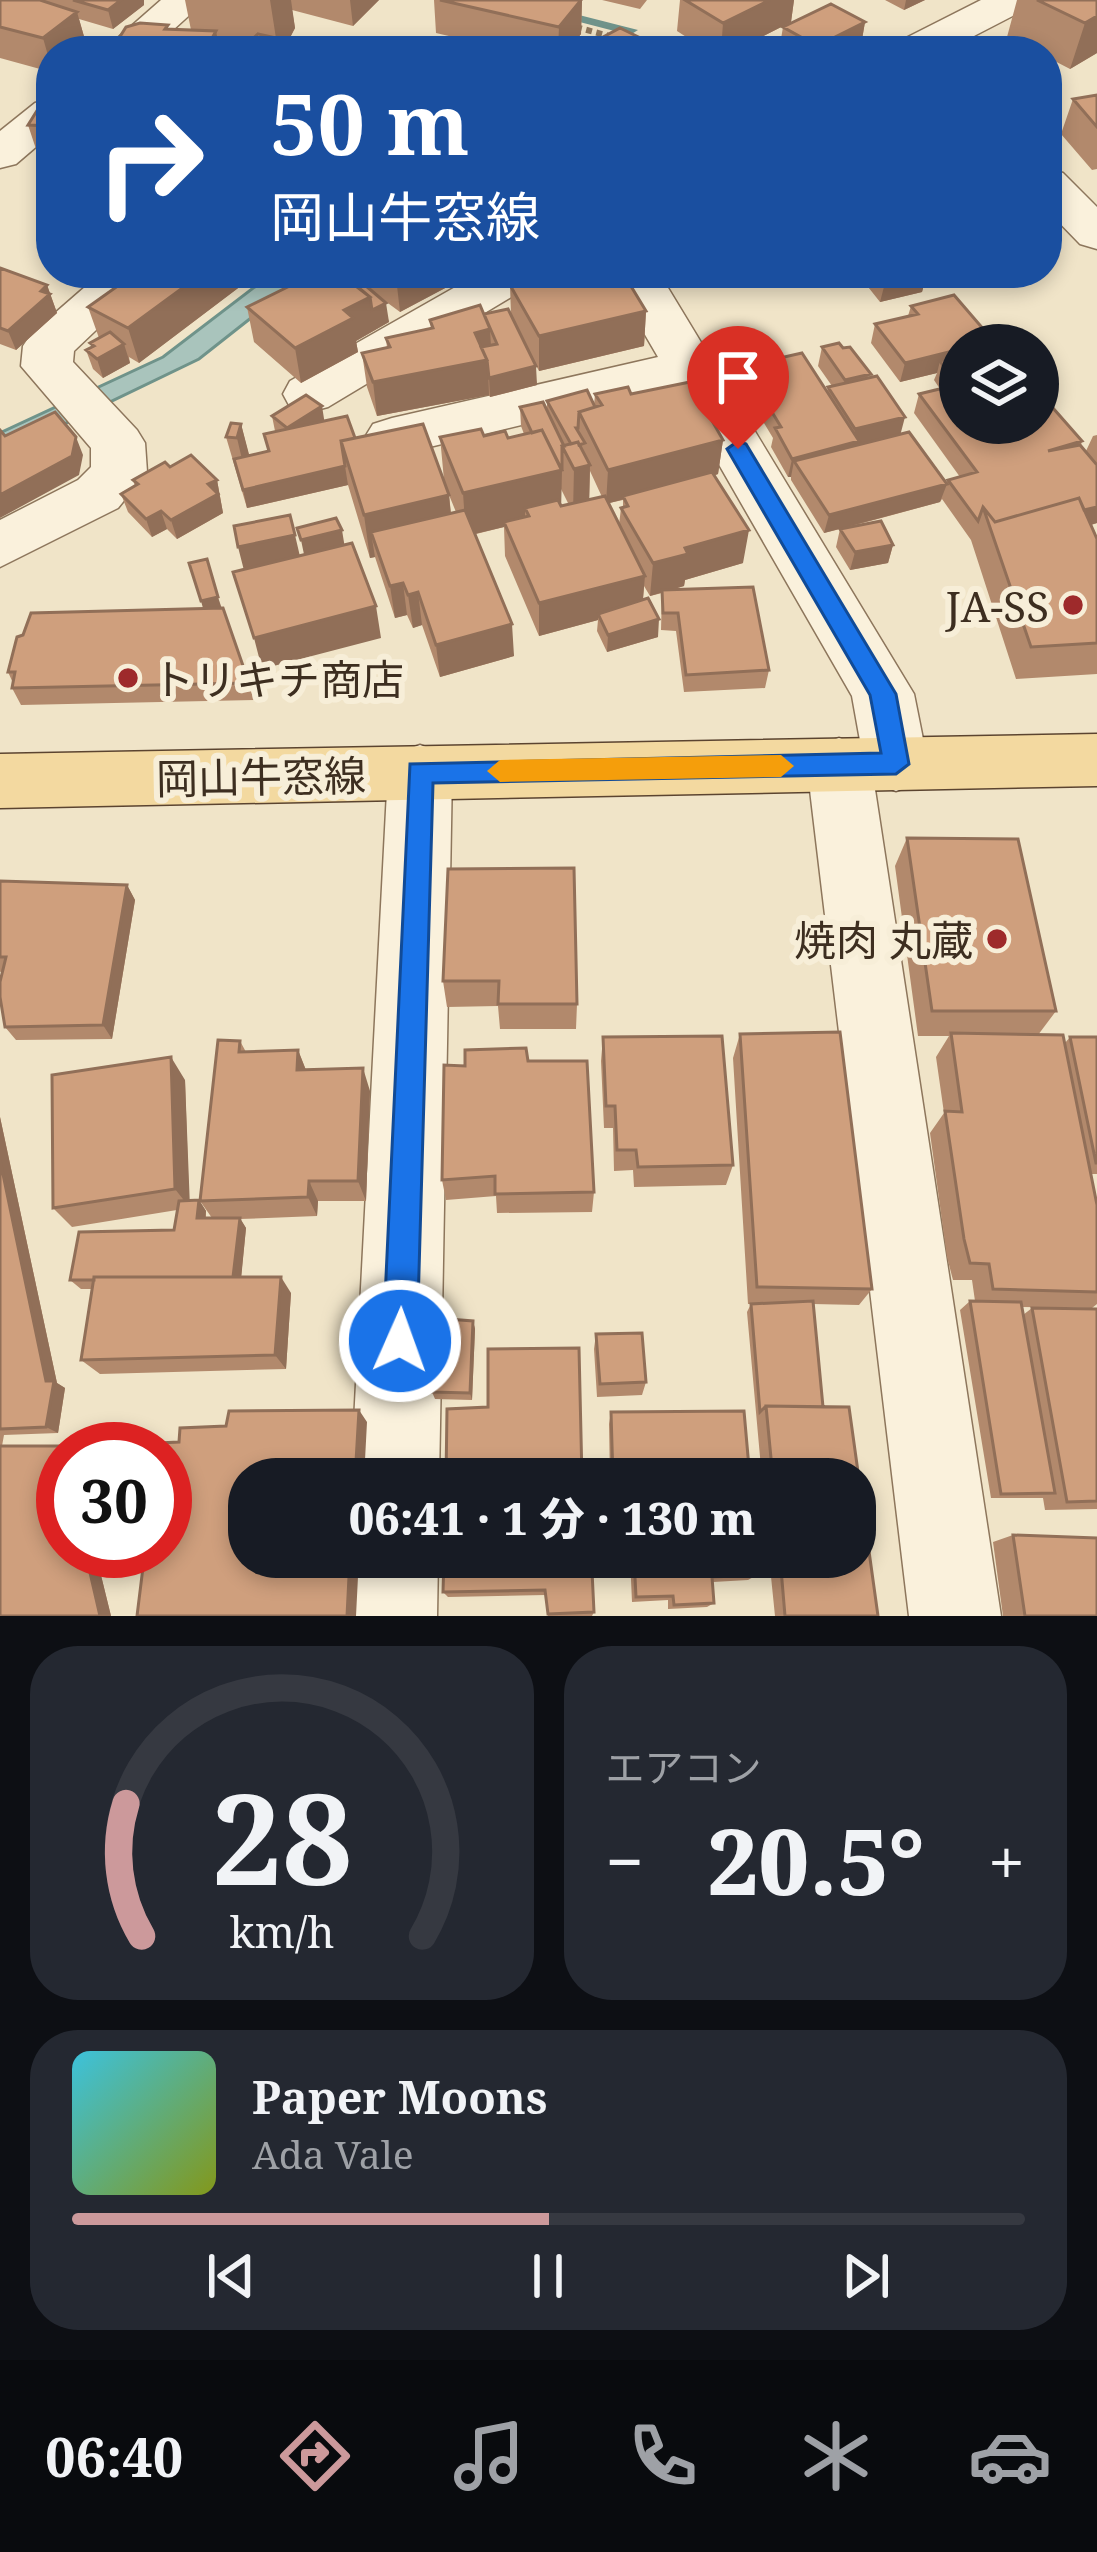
<!DOCTYPE html>
<html lang="ja">
<meta charset="utf-8">
<style>
:root{--surface:#171b24;--page:#242831;--text:#f1f3f6;--muted:#9ea1a6;--line:#363941;--accent:#cc999b}
body{margin:0;font-family:"Noto Serif","Noto Sans JP",serif;background:var(--page);color:var(--text);height:100vh;display:flex;flex-direction:column;font-size:45px;white-space:nowrap}
*{box-sizing:border-box;margin:0}
p{font-size:39px;color:var(--muted)}
.icon{flex:none;width:66px;height:66px;fill:none;stroke:currentColor;stroke-width:2;stroke-linecap:round;stroke-linejoin:round}
.map{position:relative;height:1616px;overflow:hidden}
.drawer{display:flex;flex-direction:column;gap:30px;padding:30px;background:#0d0f14;flex:1}
.drawer>*{flex:none}
.guide{position:absolute;left:36px;top:36px;width:1026px;height:252px;border-radius:48px;box-shadow:0 6px 18px #0003;background:#1a4fa0;color:#fff;overflow:hidden}
.buttons{position:absolute;left:939px;top:324px;display:grid;gap:24px}
.buttons a{display:grid;place-items:center;width:120px;height:120px;border-radius:50%;background:var(--surface);box-shadow:0 6px 18px #0003;font-size:60px}
.speed{position:absolute;left:36px;top:1422px;display:flex;gap:24px;font-size:60px;font-weight:700;text-align:center}
.speed>*{display:grid;place-content:center;width:156px;height:156px;border-radius:50%;background:var(--surface);box-shadow:0 6px 18px #0003;line-height:1}
.speed .limit{border:18px solid #d22;background:#fff;color:#111}
.pin{position:absolute;display:grid;place-items:center;width:102px;height:102px;color:#fff;margin:-123px -51px;border-radius:50% 50% 50% 0;rotate:-45deg;box-shadow:0 0 12px #0007}
.pin .icon{rotate:45deg}
.me{position:absolute;width:132px;margin:-66px;rotate:2deg;stroke-linejoin:round;filter:drop-shadow(0 0 9px #0008)}
.turn{display:flex;align-items:center;gap:42px;height:252px;padding:0 36px;font-size:54px}
.turn .icon{width:156px;height:156px;stroke-width:2.5}
.turn b{display:block;font-size:84px;line-height:102px}
.big{font-size:90px;font-weight:800;line-height:1.1}
.drawer .card{flex:1;display:flex;flex-direction:column;justify-content:center;gap:18px;min-width:0;padding:0 42px;border-radius:48px;background:var(--page)}
.drawer .dial{align-items:center;gap:0}
.dial svg{height:312px;overflow:visible;fill:none;stroke:var(--line);stroke-width:7;stroke-linecap:round;text-anchor:middle}
.dial text{fill:var(--text);stroke:none}
.song{display:flex;align-items:center;gap:36px}
.cover{width:144px;height:144px;border-radius:18px;background:linear-gradient(135deg,hsl(190 70% 55%),hsl(70 70% 35%))}
.played{height:12px;border-radius:6px;background:linear-gradient(90deg,var(--accent) 50%,var(--line) 50%)}
.keys{display:flex;justify-content:space-around;direction:ltr}
.heat{display:flex;justify-content:space-between;align-items:center;font-size:66px;direction:ltr}
.drawer .tiles{flex:1;display:grid;gap:30px;grid-template-columns:1fr 1fr}
.card:last-child{grid-column:span 2}
.trip{position:absolute;left:228px;top:1458px;width:648px;height:120px;border-radius:48px;background:var(--surface);box-shadow:0 6px 18px #0003;font-weight:800;line-height:120px;text-align:center}
.tab-bar{display:flex;height:192px;justify-content:space-around;align-items:center;background:#090b0e;color:var(--muted)}
.tab-bar .icon{width:84px;height:84px}
.tab-bar .active{color:var(--accent)}
.tab-bar b{font-size:54px;color:var(--text)}
.map>svg:first-child{display:block}
.water{fill:#a9c4bc;stroke:#6f938a;stroke-width:3}
.lines{fill:none;stroke-linecap:round;stroke-linejoin:round}
.stream{fill:#6f938a;fill-rule:evenodd}
.minor-casing{stroke:#8d765c;stroke-width:3}
.major-casing{stroke:#5b4430;stroke-width:3}
.path{stroke:#8d765c;stroke-width:6;stroke-dasharray:6 4.5;stroke-linecap:butt}
.minor{fill:#faf1dc;fill-rule:evenodd}
.major{fill:#f3d9a0;fill-rule:evenodd}
.wall{fill:#b2896c;fill-rule:evenodd}
.shaded-wall{fill:#916f58}
.building{fill:#cf9f7d;stroke:#916f58;stroke-width:3}
.route{fill:#1a73e8;stroke:#114b97;stroke-width:3}
.slow{fill:#f59e0b}
.poi-dot{fill:#9e2a2b;stroke:#f7eed8;stroke-width:4.5}
.labels{text-anchor:middle;dominant-baseline:central;stroke-width:12;stroke-linejoin:round;paint-order:stroke}
.poi-label{font-size:42px;fill:#3d2e20;stroke:#f7eed8;text-anchor:end}
.street-label{font-size:42px;fill:#3d2e20;stroke:#f7eed8}
</style>
<div class="map">
<svg width="1097" height="1616" viewBox="0 0 1097 1616">
<rect width="100%" height="100%" fill="#f0e4c8"/>
<!-- water -->
<path class="water" d="M273 273H308L199 359 0 455V433L163 357Z"/>
<g class="lines">
<!-- stream -->
<path class="stream" d="M494 0H520L638 30 630 35Z"/>
<defs>
<path id="minor" d="M161 0H206L150 51H103Z
M981 0H1032L1026 9 945 51H892L898 42Z
M51 99V134L16 164 0 168V131L35 103Z
M1047 169 1063 173 1097 207V249L1080 244 1047 210Z
M101 273H156L74 351 73 362 137 430 145 443 147 472 118 508 0 567V520L78 480 91 467V448L21 366 23 346 31 334Z
M480 273H541L533 284 328 407 309 412 290 407 283 394 290 381Z
M609 273H659L914 694 928 764 919 783 896 791 874 783 1001 1616H909L807 765 816 746 839 738 861 746 852 696 675 388 392 456 373 450 365 437 373 424 392 418 658 357Z
M420 745 443 753 452 772 439 1479H351L388 772 397 753Z
M348 1557H438L437 1616H345Z"/>
<path id="major" d="M1097 734V786L0 808V754Z"/>
</defs>
<!-- minor casing -->
<use href="#minor" class="minor-casing"/>
<!-- major casing -->
<use href="#major" class="major-casing"/>
<!-- path -->
<path class="path" d="M576 27 613 37"/>
<!-- minor -->
<use href="#minor" class="minor"/>
<!-- major -->
<use href="#major" class="major"/>
</g>
<!-- wall -->
<path class="wall" d="M0 0H144V5L113 29 79 19 87 47 81 51H51V72L0 58Z
M185 0H379L353 26 292 10 295 28 283 51H111L169 29 191 30Z
M434 0H582L581 34 567 51H513L436 33Z
M602 0H647L640 9Z
M680 0H794L791 22 734 51H708L677 31Z
M885 0H925L904 10Z
M1017 0H1097V53L1070 69 1047 57V51H1036L1007 37Z
M865 22 860 51H779L783 27Z
M51 93V183L47 182 28 125Z
M1097 95V169L1092 170 1061 134 1073 99Z
M0 268 47 285 57 313 16 350 0 344Z
M136 273H258L139 363 129 357 130 363 103 378 93 369 86 350 92 348 90 343 99 338 88 307Z
M310 273H339L353 283 357 281 346 273H464V278L400 312 381 298 389 322 356 341 358 352 301 383 254 342 247 307 310 276Z
M857 273H927L922 292 880 302Z
M510 285 646 311 644 346 539 371 532 358 537 385 490 397 489 395 377 416 367 387 362 353 387 348 386 338 431 329 430 320 484 314 511 315Z
M911 306 960 345V423L1082 441 1081 445 1086 451 1093 436 1097 435V523L1091 525 1097 539V674L1016 679 971 540 942 499 940 502 841 529 893 545 888 563 850 570 836 547 840 529 824 533 791 480V477H788L771 447 773 438 741 385 744 366 827 392 828 387 832 386 818 366 822 347 870 378 900 434 946 484 948 480 960 477 914 413 919 394 940 389 934 380 937 373 900 382 871 343 875 324 908 316Z
M595 394H631L723 440 718 474 714 476 743 563 685 580 684 586 674 589 769 670 765 688 684 692 676 631 661 630 662 593 650 596 644 586 643 600 658 637 607 652 597 631 598 620 539 636 505 556 504 527 476 534 514 656 440 677 422 625 413 628 407 615 395 618 375 557 370 558 348 485 247 508 226 437 241 424 249 456 268 451 264 434 275 431 272 416 325 421 355 438 444 480 440 437 484 436 508 438 524 434 521 426 520 407 547 410V401L594 405ZM590 471 602 497 589 500ZM561 489 569 505 561 506ZM449 495 456 512 451 513ZM623 500V508H621L619 525 609 503Z
M170 467 217 480 223 513 177 539 167 529 152 537 128 512 121 494 135 486 133 480Z
M222 608 254 700 21 705 12 688 13 683 8 672Z
M907 838 1056 1011 1038 1035 1065 1043 1070 1037H1097V1174H1091L1097 1205V1304L1092 1308 1022 1307 1023 1315 1032 1308 1097 1309V1509L1045 1510 1043 1498H991L960 1310 970 1301H975L972 1280H953L947 1257 930 1133 944 1113 936 1057 949 1036H918L895 866Z
M448 869 577 1004 576 1029H500L498 1006 447 1007 443 981Z
M0 881 127 885 135 900 112 1039 16 1040 5 1027 3 971 0 972Z
M840 1032 872 1289 859 1305 813 1304 823 1407H849L878 1616H775L769 1557H855V1479H762L747 1312 751 1304H748L733 1058 740 1034Z
M603 1037 733 1165 726 1185 634 1187 633 1170 614 1171 613 1128H604L601 1061Z
M240 1041 246 1052 298 1050 306 1070 370 1091 366 1201H318L317 1216 240 1219 246 1228 241 1277 291 1293 286 1369 100 1374 81 1360 92 1289H81L70 1280 174 1230 177 1210 72 1227 53 1208 185 1080 189 1201 199 1200 206 1211V1218H212L200 1201Z
M528 1061 594 1192 592 1212 497 1213 496 1196 446 1200 442 1180 465 1066Z
M0 1117 57 1383 65 1388 58 1433 4 1435 2 1446 63 1551H95L111 1616H0Z
M473 1321 475 1329 472 1400 435 1399 432 1392Z
M596 1334 646 1382 642 1395 597 1397 594 1349Z
M611 1412 750 1479H610L609 1424Z
M1013 1535 1097 1616H1003L993 1542Z
M630 1557H756L757 1575 748 1580 713 1582 714 1603 707 1607 668 1609V1600L632 1602Z
M584 1567 594 1612 592 1616H548L545 1595 448 1597 443 1592Z"/>
<!-- shaded-wall -->
<path class="shaded-wall" d="M121 0H144V5L113 29 108 10Z
M270 0H291L295 28 283 51H278Z
M350 0H379L353 26Z
M582 0 581 34 567 51H558L559 27Z
M770 0H794L791 22 734 51H721L723 23Z
M906 0H925L904 10Z
M77 12 87 47 81 51H51V66L43 38Z
M1097 16V53L1070 69 1085 23Z
M865 22 860 51H816L817 46Z
M216 31 220 51H205Z
M272 37 274 51H257Z
M203 273H258L139 363 128 328Z
M404 273H464V278L400 312 396 277Z
M927 273 922 292 880 302 885 283Z
M47 285 57 313 16 350 8 331 41 291Z
M370 297 386 303 389 322 356 341 358 352 301 383 295 348 344 310Z
M646 311 644 346 539 371V336Z
M490 329 492 364 488 365 489 395 377 416 373 382 475 333Z
M124 344 130 363 103 378 97 359Z
M949 352 944 367 940 361 937 373 900 382 905 363Z
M536 366 537 385 490 397 489 378Z
M322 406 325 425 287 428Z
M905 417 900 436 794 461 791 477H788L792 459 852 443 855 429Z
M241 424 250 458 245 472 237 438Z
M76 437 83 455 79 475 0 518V495Z
M723 440 718 474 606 504 608 470Z
M590 465 589 509 573 513 574 468Z
M345 466 348 485 247 508 243 490Z
M562 470 561 514 529 516 525 508V523L504 522V527L466 536 463 493Z
M217 480 223 513 177 539 171 520 208 484Z
M947 484 940 502 824 533 829 515Z
M449 495 453 538 371 532 375 557 370 558 364 515Z
M1097 507V523L998 551 993 536Z
M161 511 167 529 152 537 146 519Z
M342 530 349 573 310 583 301 540Z
M749 530 743 563 685 580 684 586 650 596 653 563 685 548Z
M295 535 305 578 249 590 238 547Z
M893 545 888 563 850 570 855 552Z
M645 576 642 609 598 614V620L539 636V603Z
M403 583 407 615 395 618 390 586Z
M418 592 422 625 413 628 408 595Z
M218 597 224 615 206 619 201 601Z
M376 606 381 638 262 669 254 638Z
M659 619 658 637 607 652 608 635Z
M512 624 514 656 440 677 436 645Z
M127 885 135 900 112 1039 103 1025Z
M298 1050 307 1073 297 1070Z
M171 1057 185 1080 190 1208 175 1189Z
M363 1068 370 1091 366 1201 358 1181Z
M0 1117 57 1383 65 1388 58 1433 46 1427V1381L0 1160Z
M309 1181 318 1201 317 1216 308 1197Z
M199 1200 206 1211 204 1228 197 1218Z
M240 1218 246 1228 240 1290 233 1281Z
M281 1277 291 1293 286 1369 275 1355Z
M473 1321 475 1329 472 1400 470 1393Z
M359 1410 367 1422 364 1479H355Z
M85 1551H95L111 1616H100Z
M350 1557H359L356 1616H347Z"/>
<!-- building -->
<path class="building" d="M0 0H40L77 12 43 38 0 27Z
M73 0H121L108 10Z
M440 0H581L559 27Z
M685 0H770L723 23Z
M1037 0H1097V16L1085 23Z
M831 4 865 22 817 46 783 27Z
M140 23 168 25 165 29 216 31 205 51H111L126 27Z
M620 28 655 45 646 50 648 51H577Z
M258 34 272 37 257 51H239Z
M449 40 478 51H431Z
M48 93H51V126L28 125Z
M1097 95V127L1073 99Z
M0 268 47 285 41 291 50 294 8 331 0 328Z
M136 273H203L128 328 88 307Z
M316 273H339L370 297 344 310 353 318 295 348 247 307Z
M553 273H623L646 311 539 336 510 285Z
M877 273H924L885 283Z
M359 280 386 303 372 310 370 297 353 283Z
M954 295 997 345H960V367L949 352 905 363 875 324 918 314 911 306Z
M480 305 490 329 475 333 487 360 373 382 362 353 390 347 386 338 433 328 430 320Z
M508 309 536 366 489 378 487 360 481 347 497 344 484 314Z
M110 332 124 344 97 359 86 350 94 346 90 343Z
M839 343 843 348 850 347 871 374 845 380 822 347Z
M802 353 859 441 792 459 775 428 781 427 744 366Z
M949 358 960 372V423H1038V391L1082 441 1048 451 1080 445 1097 465V507L1084 510 1079 498 995 522 983 507 978 521 948 480 977 472 919 394 956 385 940 361Z
M877 376 905 417 855 429 828 387Z
M690 382 723 440 608 470 579 412 602 405 595 394 628 387 631 394Z
M587 390 595 407 579 412 578 428H576L585 443 579 445 578 442 571 444 547 401Z
M306 395 322 406 287 428 272 416Z
M543 402 564 446H562V471L542 430 532 433 520 407Z
M55 412 76 437 72 456 0 495V430L5 436Z
M347 416 355 438 341 441 345 466 243 490 234 459 269 451 264 434Z
M231 423 241 424 237 438 226 437Z
M423 424 449 495 364 515 341 441Z
M481 429 484 436 505 431 508 438 542 430 562 470 463 493 440 437Z
M909 432 947 484 829 515 794 461Z
M578 442 590 465 574 469 562 446Z
M191 455 217 480 208 484 218 494 171 520 161 511 146 519 121 494 138 484 133 480 165 462 170 467Z
M712 472 749 530 685 548 688 554 653 563 621 508 628 506 623 496Z
M605 496 645 576 539 603 504 522 529 516 525 508 558 500 561 506Z
M1079 498 1097 539V643L1031 647 983 507 995 522Z
M465 510 512 624 436 645 418 592 408 595 403 583 390 586 371 532Z
M290 515 295 535 238 547 234 526Z
M336 518 342 530 301 540 297 528Z
M881 521 893 545 855 552 840 529Z
M352 543 376 606 254 638 233 572Z
M207 559 218 597 201 601 189 563Z
M753 587 769 670 686 675 678 613H663L662 590Z
M648 598 659 619 608 635 598 614Z
M223 608 249 683 12 688 15 672H8L17 637 23 635 31 613Z
M907 838 1018 839 1056 1011H932Z
M574 868 577 1004H498L499 981H443L448 869Z
M0 881 127 885 103 1025 5 1027 0 997V982L6 957H0Z
M840 1032 872 1289 757 1287 740 1034Z
M951 1033 1063 1035 1097 1205V1292L993 1289 989 1264 970 1263 964 1239 945 1111 962 1112Z
M722 1036 733 1165 638 1167 636 1150H617L615 1106H606L603 1037Z
M1070 1037H1097V1163H1096Z
M218 1040 240 1041 239 1052 298 1050 297 1070 363 1068 358 1181H309L308 1197 200 1201Z
M526 1048 528 1061H587L594 1192 495 1194V1176L442 1180 444 1065 465 1066V1050Z
M171 1057 175 1189 53 1208 52 1075Z
M0 1160 46 1381H54L46 1427 0 1429Z
M199 1200 197 1218H240L233 1277H94V1280H70L79 1232 174 1230 179 1201Z
M94 1277H281L275 1355 81 1360Z
M813 1301 823 1407 766 1406 760 1412 751 1304Z
M970 1301 1021 1302 1055 1493 1001 1494Z
M1032 1308 1097 1309V1501L1067 1502Z
M434 1318 473 1321 470 1393 432 1392Z
M642 1333 646 1382 600 1384 596 1334Z
M579 1348 582 1479H446L447 1409 488 1407V1349Z
M766 1406 849 1407 878 1616H785L780 1557H855V1479H773Z
M359 1410 355 1479H249V1557H350L347 1616H137L145 1551H165V1449H159V1443L179 1442 180 1428 226 1426 229 1411Z
M744 1411 750 1479H613L611 1412Z
M0 1446H60L63 1460V1551H85L100 1616H0Z
M1013 1535 1097 1538V1616H1025Z
M444 1557H584V1567L592 1571 594 1612 548 1614 545 1590 443 1592Z
M634 1557H756L757 1575 712 1577 714 1603 674 1605 673 1596 636 1597Z"/>
<!-- route -->
<path class="route" d="M738 441 746 444 896 694 909 764 896 774 433 783 417 1341 412 1353 400 1358 388 1353 383 1341 410 764 881 753 870 695 727 449Z"/>
<!-- slow -->
<path class="slow" d="M781 755 794 766 781 777 500 782 487 771 500 760Z"/>
<!-- markers -->
<g class="poi-dot">
<circle cx="1073" cy="605" r="12"/>
<circle cx="128" cy="678" r="12"/>
<circle cx="997" cy="939" r="12"/>
</g>
<g class="labels">
<!-- poi labels -->
<g class="poi-label">
<text x="1049" y="605">JA-SS</text>
<text x="152" y="678" text-anchor="start">トリキチ商店</text>
<text x="973" y="939">焼肉 丸蔵</text>
</g>
<!-- street labels -->
<g class="street-label">
<text transform="translate(261 776) rotate(-1)">岡山牛窓線</text>
</g>
</g>
</svg>
<div class="buttons">
<a><svg class="icon" aria-label="layers" viewBox="0 0 24 24"><path d="M12 4l9 5-9 5-9-5zM3 14l9 5 9-5"/></svg></a>
</div>
<div class="speed"><div class="limit">30</div></div>
<div class="pin" style="left:738px;top:449px;background:#d93025"><svg class="icon" aria-label="arrive" viewBox="0 0 24 24"><path d="M6 21V4h12l-3 4 3 4H6"/></svg></div>
<svg class="me" style="left:400px;top:1341px" viewBox="-20 -20 40 40"><circle r="17" fill="#1a73e8" stroke="#fff" stroke-width="3"/><path d="M0-11L8 9 0 5-8 9z" fill="#fff"/></svg>
<div class="trip">06:41 · 1 分 · 130 m</div>
<div class="guide">
<div class="turn"><svg class="icon" aria-label="right" viewBox="0 0 24 24"><path d="M7 20v-9h11M14 6l5 5-5 5"/></svg><div><b>50 m</b>岡山牛窓線</div></div>
</div>
</div>
<section class="drawer">
<div class="tiles">
<div class="card dial"><svg viewBox="0 0 100 80">
<path d="M14 69A42 42 0 1 1 86 69"/>
<path d="M14 69A42 42 0 0 1 10 35" stroke="#cc999b"/>
<text x="50" y="56" font-size="32" font-weight="700">28</text>
<text x="50" y="72" font-size="11">km/h</text>
</svg></div>
<div class="card"><p>エアコン</p>
<div class="heat"><a>−</a><b class="big">20.5°</b><a>+</a></div>
</div>
<div class="card">
<div class="song"><i class="cover"></i><div><b>Paper Moons</b><p>Ada Vale</p></div></div>
<div class="played"></div>
<div class="keys"><svg class="icon" aria-label="previous" viewBox="0 0 24 24"><path d="M18 5L8 12l10 7zM5 5v14"/></svg><svg class="icon" aria-label="pause" viewBox="0 0 24 24"><path d="M8 5v14M16 5v14"/></svg><svg class="icon" aria-label="next" viewBox="0 0 24 24"><path d="M6 5l10 7-10 7zM19 5v14"/></svg></div>
</div>
</div>
</section>
<nav class="tab-bar">
<b>06:40</b>
<svg class="icon active" aria-label="directions" viewBox="0 0 24 24"><path d="M12 3l9 9-9 9-9-9zM9 14v-3h6M13 9l2 2-2 2"/></svg>
<svg class="icon" aria-label="music" viewBox="0 0 24 24"><path d="M9 18V5l10-2v13"/><circle cx="6" cy="18" r="3"/><circle cx="16" cy="16" r="3"/></svg>
<svg class="icon" aria-label="phone" viewBox="0 0 24 24"><path d="M5 4h4l2 5-3 2q2 4 5 5l2-3 5 2v4C11 20 4 13 5 4z"/></svg>
<svg class="icon" aria-label="climate" viewBox="0 0 24 24"><path d="M12 3v18M4 7l16 10M4 17L20 7"/></svg>
<svg class="icon" aria-label="car" viewBox="0 0 24 24"><path d="M5 17H2v-5l4-1 3-4h7l3 4 3 1v5h-3M9 17h6M6 11h13"/><circle cx="7" cy="17" r="2"/><circle cx="17" cy="17" r="2"/></svg>
</nav>
